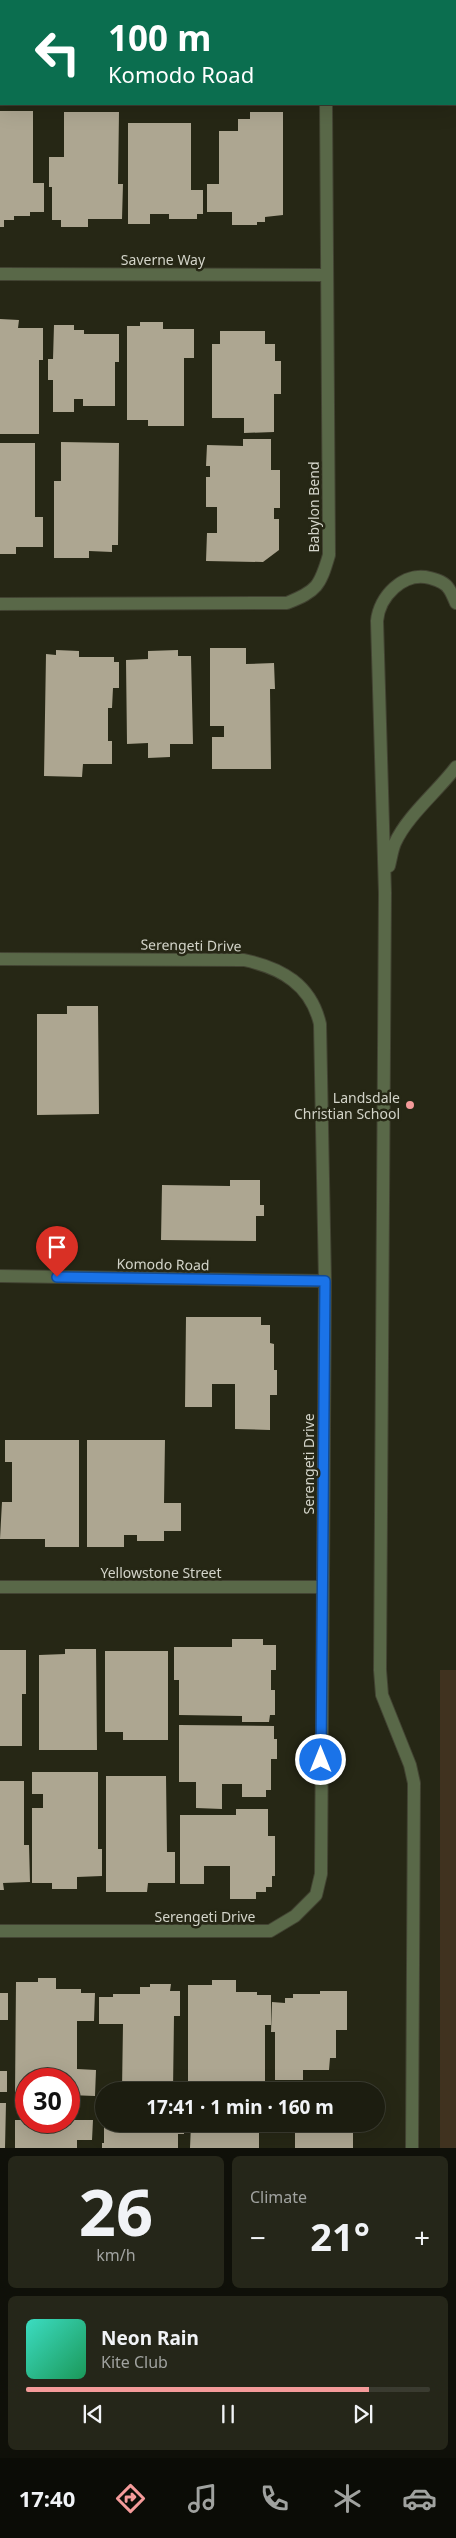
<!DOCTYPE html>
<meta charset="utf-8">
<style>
:root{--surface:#1c1d10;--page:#252619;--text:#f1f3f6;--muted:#a0a29f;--line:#3a3b30;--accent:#f59b9a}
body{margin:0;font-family:"Noto Sans",sans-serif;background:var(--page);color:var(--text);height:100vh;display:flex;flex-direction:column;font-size:19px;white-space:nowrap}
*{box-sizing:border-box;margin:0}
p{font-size:16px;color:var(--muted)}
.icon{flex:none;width:28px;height:28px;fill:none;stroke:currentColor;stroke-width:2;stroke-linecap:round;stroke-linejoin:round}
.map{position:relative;height:2148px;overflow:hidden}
.details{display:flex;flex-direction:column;gap:8px;padding:8px;background:#0f1009;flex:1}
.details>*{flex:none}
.hud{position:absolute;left:0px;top:0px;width:456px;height:105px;box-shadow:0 5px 20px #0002,0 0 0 1px var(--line);background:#0b6e4f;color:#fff;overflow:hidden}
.speed{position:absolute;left:15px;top:2068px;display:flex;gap:10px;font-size:25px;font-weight:700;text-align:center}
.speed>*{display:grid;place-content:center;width:65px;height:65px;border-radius:50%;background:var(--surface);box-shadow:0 5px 20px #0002,0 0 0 1px var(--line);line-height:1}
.speed .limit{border:8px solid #d22;background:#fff;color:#111}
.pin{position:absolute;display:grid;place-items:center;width:42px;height:42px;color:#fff;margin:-51px -21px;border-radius:50% 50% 50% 0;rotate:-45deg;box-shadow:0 0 5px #0007}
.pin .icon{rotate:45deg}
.me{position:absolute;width:55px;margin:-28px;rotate:0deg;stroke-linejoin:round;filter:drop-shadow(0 0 4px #0008)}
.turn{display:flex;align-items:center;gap:18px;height:105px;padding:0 25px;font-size:22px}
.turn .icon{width:65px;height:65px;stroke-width:2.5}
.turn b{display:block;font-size:35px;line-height:42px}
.big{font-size:38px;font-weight:700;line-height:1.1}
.details .card{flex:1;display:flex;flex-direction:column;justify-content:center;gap:8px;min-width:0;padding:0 18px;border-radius:8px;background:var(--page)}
.details .dial{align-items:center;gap:0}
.dial b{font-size:65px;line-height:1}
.song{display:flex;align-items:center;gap:15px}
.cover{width:60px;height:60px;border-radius:8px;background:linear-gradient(135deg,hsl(170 70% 55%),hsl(150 70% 35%))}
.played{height:5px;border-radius:2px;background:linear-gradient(90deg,var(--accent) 85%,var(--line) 85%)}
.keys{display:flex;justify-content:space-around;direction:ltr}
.heat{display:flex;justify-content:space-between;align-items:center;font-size:28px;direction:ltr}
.details .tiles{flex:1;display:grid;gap:8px;grid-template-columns:1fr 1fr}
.card:last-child{grid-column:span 2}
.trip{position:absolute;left:95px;top:2082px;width:290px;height:50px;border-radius:25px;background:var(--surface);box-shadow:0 5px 20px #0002,0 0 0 1px var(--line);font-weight:700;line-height:50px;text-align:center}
.tabs{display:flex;height:80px;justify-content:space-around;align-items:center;background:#0b0c06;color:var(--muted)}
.tabs .icon{width:35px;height:35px}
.tabs .active{color:var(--accent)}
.tabs b{font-size:22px;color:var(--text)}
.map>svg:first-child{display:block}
.green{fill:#40321f}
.building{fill:#ada691}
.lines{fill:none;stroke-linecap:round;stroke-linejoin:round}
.minor-casing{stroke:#424332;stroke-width:14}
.minor{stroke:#596848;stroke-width:12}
.route-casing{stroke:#114b97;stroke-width:12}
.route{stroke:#1a73e8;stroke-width:9}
.poi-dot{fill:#f59b9a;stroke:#262715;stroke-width:2}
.labels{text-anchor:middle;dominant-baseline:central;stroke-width:5;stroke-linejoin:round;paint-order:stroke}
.street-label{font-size:14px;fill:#d3d4c9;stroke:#262715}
.poi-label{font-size:14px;fill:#d3d4c9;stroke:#262715;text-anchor:end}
</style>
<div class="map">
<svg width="456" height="2148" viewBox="0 0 456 2148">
<rect width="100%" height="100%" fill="#262715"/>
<!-- green -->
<path class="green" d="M440 1670H456V2148H440Z"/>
<!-- building -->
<path class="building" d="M0 111H33V183H44V212H30V216H14V220H4V227H0Z
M64 112H119L118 184H123L122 219H88V227H61V220H52V187H49V157H64Z
M250 112H283V215L265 217V222H257V225H232V212H207V184H219V131H238V119H250Z
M128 123H191V190H203V214H197V219H169V214H150V224H128Z
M0 319 19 320 18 328H43V360H39V434H0Z
M140 322H163V329H194V358H184V426H148V420H127V326H140Z
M54 325H74V330H84V334H119V362H115V406H83V399H74V412H53V380H48V359H53Z
M220 331H265V344H275V361H281V394H274V432L244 433V418H212V344H220Z
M243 439H271V470H280V508H274V519H279V550L263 562 206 561 207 533H217V507H206V477H210V466H206L207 445 243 446Z
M61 442 119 443 118 545H112V552L89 551V558H54V481H61Z
M0 443H35V517H43V547H16V554H0Z
M210 648H246V664L274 663 275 689H270L271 769H212V737H224V726H210Z
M56 650 79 651V657H114V662H119V688H113L112 708H108V741H112V764H83L82 777 44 776 46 654 56 655Z
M178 650V656H191L193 744H170V757L148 758V743L127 744 126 660 148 659V651Z
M67 1006H98L99 1114 37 1115V1014H67Z
M230 1180H260V1205H264V1216H256V1241L161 1240 162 1185 230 1186Z
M186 1317H261V1325H270V1343L274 1344V1370H277V1395H270V1430L235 1429V1384H212V1407H185Z
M5 1440H79V1547H45V1539H0L2 1502H12V1462H5Z
M87 1440H165L164 1503H181V1531H164V1541H137V1535H124V1547H87Z
M232 1639H263V1645H276V1670H271V1690H275V1715H270L269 1722H242V1716L179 1715V1680H174V1647H232Z
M65 1649H96L97 1750H39V1655L65 1654Z
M0 1650H26V1694H22V1746H0Z
M105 1651H168V1740H123V1732H105Z
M179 1725 274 1726V1739H277V1759H271V1790H266V1797H242V1784H222V1809L196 1808V1782H179Z
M32 1772H98V1849H102V1876L77 1877V1889H52V1883H32V1808H43V1794H32Z
M106 1776H166L167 1852H175V1883H148L147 1892H106Z
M0 1781H24V1845H29L30 1882 3 1883 4 1890H0Z
M236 1809H268V1836H275V1876H272V1887H266V1892H256V1899H230V1866H204V1884H180V1815H236Z
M38 1978H56V1989H81V1993H95L94 2021H77V2069L96 2070 95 2096 69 2095V2079H26V2095H15L16 1982H38Z
M212 1980H236V1992H257V1995H271V2025H265V2091L188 2090V1985H212Z
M150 1984H171L170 1991H180V2016H174L173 2091H122L123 2024H99V1997H113V1994H140V1987H150Z
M320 1991H347V2030H336V2058H330L329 2070H303V2080H275V2032H271L272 2002 285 2003V1998H293V1994H320Z
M0 1993H8V2020H0Z
M0 2071H7V2092H0Z
M0 2103H6L5 2148H0Z
M15 2120H93L92 2140H77V2148H15Z
M104 2124H184V2134H178V2148H102V2143H104Z
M191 2124H259V2148H190Z
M295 2124H353V2148H295Z"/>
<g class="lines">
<defs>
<path id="minor" d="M326 0V1
M0 274 326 275
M0 604 287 603C317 591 320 586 329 555L326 104
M389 866C391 858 392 850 395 843 407 816 438 791 456 767
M0 959 244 960C282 968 311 985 320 1024L325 1281 321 1874 316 1895 295 1916 270 1931H0
M0 1276 325 1281
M0 1587H322
M412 2148 414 1783 410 1765 382 1695 380 1670 385 893 377 621C379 597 403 571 430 578 437 580 445 582 449 589 452 593 454 599 456 603"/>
</defs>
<!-- minor casing -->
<use href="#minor" class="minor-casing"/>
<!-- minor -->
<use href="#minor" class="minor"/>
</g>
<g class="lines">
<defs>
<path id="route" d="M57 1277 325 1281 321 1760"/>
</defs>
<!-- route casing -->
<use href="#route" class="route-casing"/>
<!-- route -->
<use href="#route" class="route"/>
</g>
<!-- markers -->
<circle class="poi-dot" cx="410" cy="1105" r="5"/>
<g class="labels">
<!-- street labels -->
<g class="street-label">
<text x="163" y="259">Saverne Way</text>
<text transform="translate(313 507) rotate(-90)">Babylon Bend</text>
<text transform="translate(191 945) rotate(1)">Serengeti Drive</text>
<text transform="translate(163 1264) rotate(1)">Komodo Road</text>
<text transform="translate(308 1464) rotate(-90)">Serengeti Drive</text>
<text x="161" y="1572">Yellowstone Street</text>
<text x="205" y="1916">Serengeti Drive</text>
</g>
<!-- poi labels -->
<g class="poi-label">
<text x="400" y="1097">Landsdale<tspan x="400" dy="16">Christian School</tspan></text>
</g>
</g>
</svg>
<div class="speed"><div class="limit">30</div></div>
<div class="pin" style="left:57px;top:1277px;background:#d93025"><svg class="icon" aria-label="arrive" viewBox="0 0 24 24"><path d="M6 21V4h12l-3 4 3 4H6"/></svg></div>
<svg class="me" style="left:321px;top:1760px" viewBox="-20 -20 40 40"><circle r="17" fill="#1a73e8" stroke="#fff" stroke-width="3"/><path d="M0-11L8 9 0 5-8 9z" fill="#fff"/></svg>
<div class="trip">17:41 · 1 min · 160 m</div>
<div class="hud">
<div class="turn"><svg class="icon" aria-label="left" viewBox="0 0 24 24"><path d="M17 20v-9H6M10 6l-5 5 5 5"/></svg><div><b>100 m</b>Komodo Road</div></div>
</div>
</div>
<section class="details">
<div class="tiles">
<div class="card dial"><b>26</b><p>km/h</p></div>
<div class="card"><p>Climate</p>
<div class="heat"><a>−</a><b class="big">21°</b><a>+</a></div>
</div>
<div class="card">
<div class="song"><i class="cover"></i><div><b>Neon Rain</b><p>Kite Club</p></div></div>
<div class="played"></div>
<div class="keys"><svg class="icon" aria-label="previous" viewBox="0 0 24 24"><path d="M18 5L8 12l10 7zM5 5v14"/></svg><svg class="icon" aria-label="pause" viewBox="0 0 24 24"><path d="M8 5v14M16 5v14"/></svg><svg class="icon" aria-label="next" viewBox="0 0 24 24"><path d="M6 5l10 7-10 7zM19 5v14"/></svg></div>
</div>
</div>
</section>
<nav class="tabs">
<b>17:40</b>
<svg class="icon active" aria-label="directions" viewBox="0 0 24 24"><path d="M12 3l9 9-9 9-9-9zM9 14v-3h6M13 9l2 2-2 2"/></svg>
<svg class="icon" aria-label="music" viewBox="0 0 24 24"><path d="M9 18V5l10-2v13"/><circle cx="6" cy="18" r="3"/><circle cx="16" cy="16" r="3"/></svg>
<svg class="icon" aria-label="phone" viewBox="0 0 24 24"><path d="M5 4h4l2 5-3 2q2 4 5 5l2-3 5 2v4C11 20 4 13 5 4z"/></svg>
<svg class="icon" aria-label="climate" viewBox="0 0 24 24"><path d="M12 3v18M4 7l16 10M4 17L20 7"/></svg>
<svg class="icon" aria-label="car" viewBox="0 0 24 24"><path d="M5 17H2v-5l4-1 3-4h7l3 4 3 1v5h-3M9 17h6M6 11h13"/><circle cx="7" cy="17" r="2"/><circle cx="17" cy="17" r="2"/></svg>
</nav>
